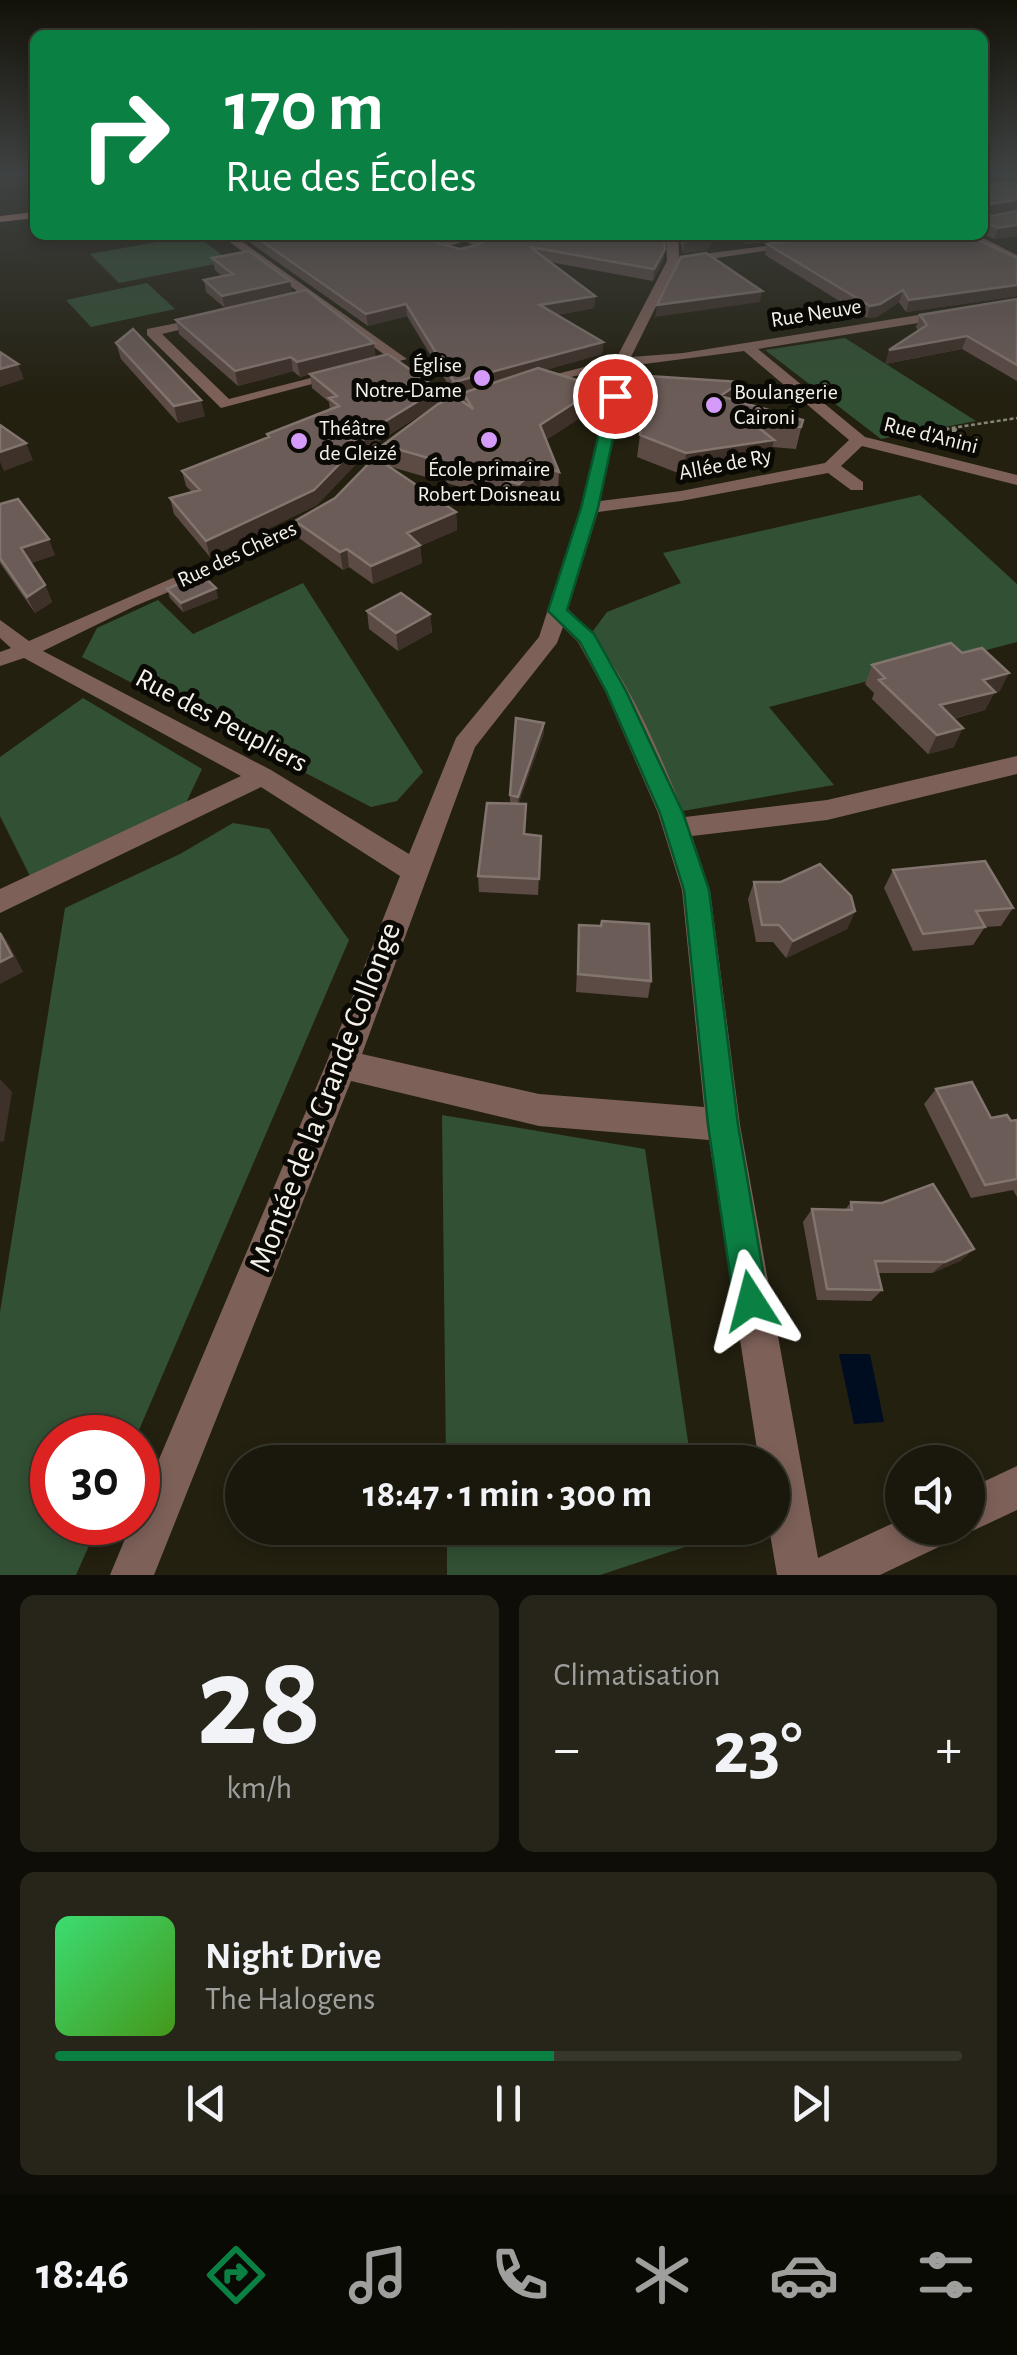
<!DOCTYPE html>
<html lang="fr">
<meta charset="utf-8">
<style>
:root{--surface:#1a180c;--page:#27251a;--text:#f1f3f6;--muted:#9fa09d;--line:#38372d;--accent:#0b8043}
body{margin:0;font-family:"Alegreya Sans",sans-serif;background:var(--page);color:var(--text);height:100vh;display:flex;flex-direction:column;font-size:38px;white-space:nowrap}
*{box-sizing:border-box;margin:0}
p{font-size:32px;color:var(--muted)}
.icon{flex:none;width:55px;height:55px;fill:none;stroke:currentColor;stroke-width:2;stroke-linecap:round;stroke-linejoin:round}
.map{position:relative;height:1575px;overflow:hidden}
.sheet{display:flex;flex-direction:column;gap:20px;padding:20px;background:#0e0d07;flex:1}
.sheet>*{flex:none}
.guide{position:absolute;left:30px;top:30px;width:958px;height:210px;border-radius:15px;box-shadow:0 5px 15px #0003,0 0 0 2px var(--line);background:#0b8043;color:#fff;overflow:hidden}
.fabs{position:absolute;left:885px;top:1445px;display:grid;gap:20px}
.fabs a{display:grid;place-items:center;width:100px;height:100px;border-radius:50%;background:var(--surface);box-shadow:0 5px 15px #0003,0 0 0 2px var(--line);font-size:50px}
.speed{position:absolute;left:30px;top:1415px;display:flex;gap:20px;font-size:50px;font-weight:700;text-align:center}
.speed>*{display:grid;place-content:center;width:130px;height:130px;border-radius:50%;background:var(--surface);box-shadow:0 5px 15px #0003,0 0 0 2px var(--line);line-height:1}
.speed .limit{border:15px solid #d22;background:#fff;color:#111}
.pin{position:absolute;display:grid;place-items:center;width:85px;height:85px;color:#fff;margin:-42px;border:5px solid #fff;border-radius:50%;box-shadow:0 2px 10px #0007}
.me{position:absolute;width:110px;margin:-55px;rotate:351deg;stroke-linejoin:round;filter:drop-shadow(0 0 8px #0008)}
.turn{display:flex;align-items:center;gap:35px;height:210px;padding:0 30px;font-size:45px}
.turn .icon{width:130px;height:130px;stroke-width:2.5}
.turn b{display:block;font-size:70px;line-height:85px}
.big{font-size:75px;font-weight:600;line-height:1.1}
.sheet .tile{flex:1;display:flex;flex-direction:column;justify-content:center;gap:15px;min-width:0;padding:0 35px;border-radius:15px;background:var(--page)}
.sheet .dial{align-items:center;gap:0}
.dial b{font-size:130px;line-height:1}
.song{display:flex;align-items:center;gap:30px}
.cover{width:120px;height:120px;border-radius:15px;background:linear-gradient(135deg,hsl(140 70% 55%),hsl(100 70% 35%))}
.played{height:10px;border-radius:5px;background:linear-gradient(90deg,var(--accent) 55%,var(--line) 55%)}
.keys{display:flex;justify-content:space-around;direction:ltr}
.heat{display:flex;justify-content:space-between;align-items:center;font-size:55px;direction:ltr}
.sheet .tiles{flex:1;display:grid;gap:20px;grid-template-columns:1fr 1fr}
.tile:last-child{grid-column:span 2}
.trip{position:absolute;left:225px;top:1445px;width:565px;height:100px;border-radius:50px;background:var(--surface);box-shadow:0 5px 15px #0003,0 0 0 2px var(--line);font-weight:600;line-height:100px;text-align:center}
.dock{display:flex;height:160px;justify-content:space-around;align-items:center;background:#0a0a05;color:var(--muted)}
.dock .icon{width:70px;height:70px}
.dock .on{color:var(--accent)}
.dock b{font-size:45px;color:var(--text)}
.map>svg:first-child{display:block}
.green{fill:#325034}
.water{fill:#000c20}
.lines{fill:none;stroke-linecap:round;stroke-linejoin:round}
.path-far1{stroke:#868477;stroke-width:2.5;stroke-dasharray:4 2.5;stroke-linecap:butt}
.path{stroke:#868477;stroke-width:4;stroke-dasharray:5 4;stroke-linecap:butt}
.minor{fill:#7d6159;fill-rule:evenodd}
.major{fill:#dca392;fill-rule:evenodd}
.wall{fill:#5c4a45;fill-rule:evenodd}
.shaded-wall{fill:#3e3129}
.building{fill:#6c5c57;stroke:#82746e;stroke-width:2.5}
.route{fill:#0b8043;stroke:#07532c;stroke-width:2.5}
.poi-dot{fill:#d59bfa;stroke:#0b0904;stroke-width:4}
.labels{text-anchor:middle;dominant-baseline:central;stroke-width:10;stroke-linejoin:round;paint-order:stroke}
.far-street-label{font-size:22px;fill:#f5f3e9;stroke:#0b0904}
.far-poi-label{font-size:22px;fill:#f5f3e9;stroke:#0b0904;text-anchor:start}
.street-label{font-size:28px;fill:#f5f3e9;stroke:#0b0904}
.near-street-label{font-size:32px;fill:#f5f3e9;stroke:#0b0904}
</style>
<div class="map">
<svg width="1017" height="1575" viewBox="0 0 1017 1575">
<rect width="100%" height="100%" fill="#232010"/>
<!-- green -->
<path class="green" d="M196 235 230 261 119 283 90 254Z
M147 283 175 309 91 327 66 300Z
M845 338 976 421 881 439 765 350Z
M920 495 1017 584V642L769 707 834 785 671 813 587 639 607 612 681 583 663 553Z
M303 583 423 772 397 801 371 807 82 657 97 628 158 600 193 634Z
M83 698 202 769 186 803 30 876 0 816V757Z
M233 823 269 829 349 940 136 1437 52 1438V1522L99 1523 76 1575H0V1312L65 908 180 854Z
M442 1115 645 1149 691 1462H446Z
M447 1528H700L703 1541 600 1575H447Z"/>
<!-- water -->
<path class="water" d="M839 1354H870L884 1422 854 1424Z"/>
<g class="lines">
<!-- path-far1 -->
<path class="path-far1" d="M926 432 1017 418"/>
<!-- path -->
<path class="path" d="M916 433 957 430"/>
<!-- minor -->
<path class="minor" d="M220 235H233L407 359 221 408 147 335V329L212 316V322L162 334 229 399 389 358Z
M494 235 479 239 489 245C473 260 449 260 432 247L453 236ZM465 241 475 246 461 250 447 247Z
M666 235H678L679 257 797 242 803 245 677 264 631 357 683 353 1017 299V307L758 349 865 437 1017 475V485L862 446 841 466 863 482V490H851L828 473 681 501 598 512 568 609C622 660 658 748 685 817L827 800 1017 756V774L827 820 692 836 710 890 740 1125 818 1558 902 1519V1528H954L947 1543 880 1575H777L769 1528H772V1462H759L709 1140 539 1126 351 1081 154 1575H110L132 1522H138V1509L326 1064 400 876 261 787 0 913V889L241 776 24 658 0 666V652L11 648 0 638V620L29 641 248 545 321 506H333V514L262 553 135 606 43 651 271 770 409 854 456 738 539 637 581 508 614 367 524 388 517 384 616 359 667 261ZM744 351 849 440 825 463 681 491 600 501 629 366ZM563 627 578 642 605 691 658 813 682 890 704 1107 539 1094 362 1054 475 747 557 643Z
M962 235H977L1017 255V263Z
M1017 1466V1510L968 1533 956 1528H968V1489Z"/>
<!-- major -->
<path class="major" d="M35 212V218L0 222V216Z"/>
</g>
<!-- wall -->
<path class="wall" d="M1017 182V236L994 239 982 234V185ZM1017 210 986 217 984 215Z
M239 235H448L435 242 460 249 477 245 488 238V235H555L665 249 663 260 653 281 550 262 595 296 594 308 557 315 603 342 602 354 545 370 598 406 546 440 559 472 558 492 540 486 519 504 388 466 456 512 457 530 420 546 422 563 373 584 349 567 343 570 299 538 295 521 335 498 384 463 383 445 464 402 463 393 455 396 407 316 368 326Z
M679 235H717L707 250 683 253Z
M732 235H820L747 244Z
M971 237 1017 258V296L906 312 899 302 877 317 867 318 765 255 767 244Z
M212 258 290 281 292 293 225 308 206 292 204 280 222 276 215 270Z
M1017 299V381L962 349 885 364 918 331 916 327 920 315Z
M176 320 376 357 438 389 439 403 378 442 362 458 358 457 359 461 317 505 210 557 174 514 170 498 192 492 186 486 182 471 267 437V434L330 410 329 402 312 388 310 374 300 377 293 371 238 386 179 334Z
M116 343 205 416 178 423 121 359Z
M741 382 738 401 803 420 796 449 772 447 769 462 683 475 637 457 640 435Z
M0 504 55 555 31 563 45 585 52 602 35 613 0 563Z
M167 589 218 598 183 612 170 598Z
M367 611 430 614 432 632 398 651 369 629Z
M872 665 1000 691 994 693 985 710 953 719 954 747 928 754 872 699 874 693 865 684Z
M544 733 518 804 525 834 541 836 538 895 479 892 478 876 510 804V795Z
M893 870 1013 908 1001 926 985 927 973 945 913 951 884 888Z
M754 882 855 911 847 929 786 958 773 942H756L748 899Z
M579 925 651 981 648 998 576 992Z
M936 1089 991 1118 1011 1121 1017 1120V1197L1013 1190 971 1198 924 1104Z
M851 1202 882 1203 974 1249 960 1261 932 1273H878L882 1290 871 1301 817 1300 803 1222 812 1209 845 1210Z"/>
<!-- shaded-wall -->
<path class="shaded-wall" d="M1017 200V210L982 215 983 205Z
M1017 225V236L994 239 998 228Z
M428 235H448L429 246Z
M711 235H717L707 250 683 253 684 241Z
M749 235H820L747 244Z
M665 249 663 260 653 281 654 269Z
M290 281 292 293 225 308 222 296Z
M1017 285V296L906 312 909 300Z
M903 290 899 302 877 317 867 318 870 306Z
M762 291 760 302 655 317 657 305Z
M595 296 594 308 540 318V305Z
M406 304 407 316 368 326 366 314Z
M967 336 962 349 885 364 889 350Z
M603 342 602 354 455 396 454 382Z
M374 343 376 358 300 377 297 362Z
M291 357 293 371 238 386 235 371Z
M18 364 24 379 0 387V369Z
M741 382 737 403 720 396Z
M599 387 598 406 539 445 540 425Z
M438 389 439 403 378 442 362 458 360 443 376 427Z
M201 400 205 416 178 423 174 406Z
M774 440 769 462 683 475 686 453Z
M26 443 33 460 4 471 0 462V452Z
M357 446 359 461 317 505 210 557 206 541Z
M541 466 540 486 519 504V484Z
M456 512 457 530 420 546 422 563 373 584 371 566 407 533Z
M49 539 55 555 28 564 21 548Z
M347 549 349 567 343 570 340 552Z
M45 585 52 602 35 613 27 597Z
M216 588 218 598 183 612 181 603Z
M430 614 432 632 398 651 396 633Z
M1009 673 1000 691 994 693 985 710 932 724 940 705 983 680Z
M544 723V733L518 806V797Z
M963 728 954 747 928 754 937 735Z
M855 911 847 929 786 958 793 941Z
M0 931 9 944 23 972 0 984Z
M0 1079 12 1092 4 1141 0 1142Z
M974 1249 960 1261 932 1273 945 1262Z"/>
<!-- building -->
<path class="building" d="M1017 182V200L983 205 982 207V185Z
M1017 211V225L998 228 982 221V214L986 217Z
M253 235H429L437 243 460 249 477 245 491 237V235H555L664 239 665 249 654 269 530 247 595 296 540 305 603 342 454 382 406 304 366 314Z
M683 235H711L709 238 684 241Z
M831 235H967L1017 258V285L909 300 903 290 880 304 870 306 767 244Z
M249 251 290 281 222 296 204 280 233 274 212 258Z
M706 253 762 291 657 305 681 257Z
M306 290 374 343 297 362 291 357 235 371 176 320Z
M1017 299V365L967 336 889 350 927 325 920 315Z
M133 329 201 400 174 406 116 343Z
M0 352 18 364 0 369Z
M388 354 438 389 376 427 360 443 347 439 357 446 314 490 206 541 170 498 200 490 182 471 269 437 267 434 339 406 329 398 337 396 310 374Z
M538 368 599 387 540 425 559 472 541 466 519 484 383 445 438 404 455 396 473 409 463 393Z
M648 376 741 382 720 396 803 420 801 427 754 424 774 440 686 453 640 435Z
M0 425 26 443 0 452Z
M375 457 456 512 407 533 420 545 371 566 347 549 340 552 295 521 335 498Z
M18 499 49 539 21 548 45 585 27 597 0 558V504Z
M201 574 216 588 181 603 167 589Z
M401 593 430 614 396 633 367 611Z
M951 643 962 653 982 648 1009 673 983 680 995 692 940 705 963 728 937 735 879 680 885 678 872 665Z
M516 718 544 723 518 797 510 795Z
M487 803 526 804 524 834 541 836 539 879 478 876Z
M985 861 1013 908 976 911 985 927 923 934 893 870Z
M820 864 851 896 855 911 793 941 779 925H762L754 882H781Z
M602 921 649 924 651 981 578 974 579 925 601 926Z
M0 933 12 956 0 962Z
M972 1082 991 1118 1007 1115 1011 1121 1017 1120V1179L985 1185 936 1089Z
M933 1184 974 1249 945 1262 875 1261 882 1290 827 1289 812 1209 852 1210 851 1202 882 1203Z"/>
<!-- sky -->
<linearGradient id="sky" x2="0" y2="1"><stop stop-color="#131209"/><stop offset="0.44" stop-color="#3f4242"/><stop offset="1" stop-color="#3f4242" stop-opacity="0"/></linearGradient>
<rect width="1017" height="395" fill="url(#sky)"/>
<!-- route -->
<path class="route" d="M615 392 622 396 598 508 567 610 594 634 626 691 683 813 709 890 738 1125 768 1301 763 1313 751 1318 739 1313 734 1301 708 1125 684 890 660 813 606 691 580 642 548 611 581 508 608 396Z"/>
<!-- markers -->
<g class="poi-dot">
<circle cx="482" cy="378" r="10"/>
<circle cx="714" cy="405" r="10"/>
<circle cx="489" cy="440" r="10"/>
<circle cx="299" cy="441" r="10"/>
</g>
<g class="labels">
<!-- far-street labels -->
<g class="far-street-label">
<text transform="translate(816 313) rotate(-9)">Rue Neuve</text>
<text transform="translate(931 435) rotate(14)">Rue d'Anini</text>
<text transform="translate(725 464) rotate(-11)">Allée de Ry</text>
<text transform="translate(237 554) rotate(-25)">Rue des Chères</text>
</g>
<!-- far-poi labels -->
<g class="far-poi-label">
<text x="462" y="365" text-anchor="end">Église<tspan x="462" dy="25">Notre-Dame</tspan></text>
<text x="734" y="392">Boulangerie<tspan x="734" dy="25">Caironi</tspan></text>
<text x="319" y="428">Théâtre<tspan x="319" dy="25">de Gleizé</tspan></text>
<text x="489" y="469" text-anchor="middle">École primaire<tspan x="489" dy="25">Robert Doisneau</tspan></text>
</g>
<!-- street labels -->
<g class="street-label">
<text transform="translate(221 721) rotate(28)">Rue des Peupliers</text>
</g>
<!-- near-street labels -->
<g class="near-street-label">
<text transform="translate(325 1097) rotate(-69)">Montée de la Grande Collonge</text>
</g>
</g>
</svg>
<div class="fabs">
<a><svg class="icon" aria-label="sound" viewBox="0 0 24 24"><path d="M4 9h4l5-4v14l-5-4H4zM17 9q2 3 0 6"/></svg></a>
</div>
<div class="speed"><div class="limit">30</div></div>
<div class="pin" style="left:615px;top:396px;background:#d93025"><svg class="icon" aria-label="arrive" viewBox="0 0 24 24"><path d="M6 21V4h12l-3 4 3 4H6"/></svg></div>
<svg class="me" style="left:751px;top:1301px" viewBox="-20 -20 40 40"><path d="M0-17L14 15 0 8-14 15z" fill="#0b8043" stroke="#fff" stroke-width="4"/></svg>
<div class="trip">18:47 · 1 min · 300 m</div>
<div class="guide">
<div class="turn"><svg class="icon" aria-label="right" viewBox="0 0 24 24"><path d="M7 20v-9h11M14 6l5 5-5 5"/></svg><div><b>170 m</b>Rue des Écoles</div></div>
</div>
</div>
<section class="sheet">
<div class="tiles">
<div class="tile dial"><b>28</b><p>km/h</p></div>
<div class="tile"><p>Climatisation</p>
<div class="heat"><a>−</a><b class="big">23°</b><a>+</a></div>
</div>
<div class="tile">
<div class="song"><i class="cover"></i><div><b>Night Drive</b><p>The Halogens</p></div></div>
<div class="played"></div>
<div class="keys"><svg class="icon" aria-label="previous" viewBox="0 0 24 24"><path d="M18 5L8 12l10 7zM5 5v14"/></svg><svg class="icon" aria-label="pause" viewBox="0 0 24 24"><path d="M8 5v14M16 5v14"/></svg><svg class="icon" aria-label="next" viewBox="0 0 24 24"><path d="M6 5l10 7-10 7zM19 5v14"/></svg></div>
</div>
</div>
</section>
<nav class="dock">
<b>18:46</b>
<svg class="icon on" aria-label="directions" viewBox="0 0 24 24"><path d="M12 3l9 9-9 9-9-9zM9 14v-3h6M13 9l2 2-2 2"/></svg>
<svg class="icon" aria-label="music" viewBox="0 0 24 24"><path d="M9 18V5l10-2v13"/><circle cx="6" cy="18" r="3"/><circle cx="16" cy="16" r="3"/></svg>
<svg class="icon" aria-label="phone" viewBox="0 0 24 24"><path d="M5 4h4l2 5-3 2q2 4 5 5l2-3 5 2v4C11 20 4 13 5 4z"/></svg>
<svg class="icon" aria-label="climate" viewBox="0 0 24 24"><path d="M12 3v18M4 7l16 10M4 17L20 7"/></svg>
<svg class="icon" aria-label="car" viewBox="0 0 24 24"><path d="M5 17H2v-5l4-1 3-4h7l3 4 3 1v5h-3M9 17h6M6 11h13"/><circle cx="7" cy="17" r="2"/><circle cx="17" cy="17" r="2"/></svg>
<svg class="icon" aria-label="filters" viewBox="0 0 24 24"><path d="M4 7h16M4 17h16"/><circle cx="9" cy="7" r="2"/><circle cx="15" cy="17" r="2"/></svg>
</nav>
